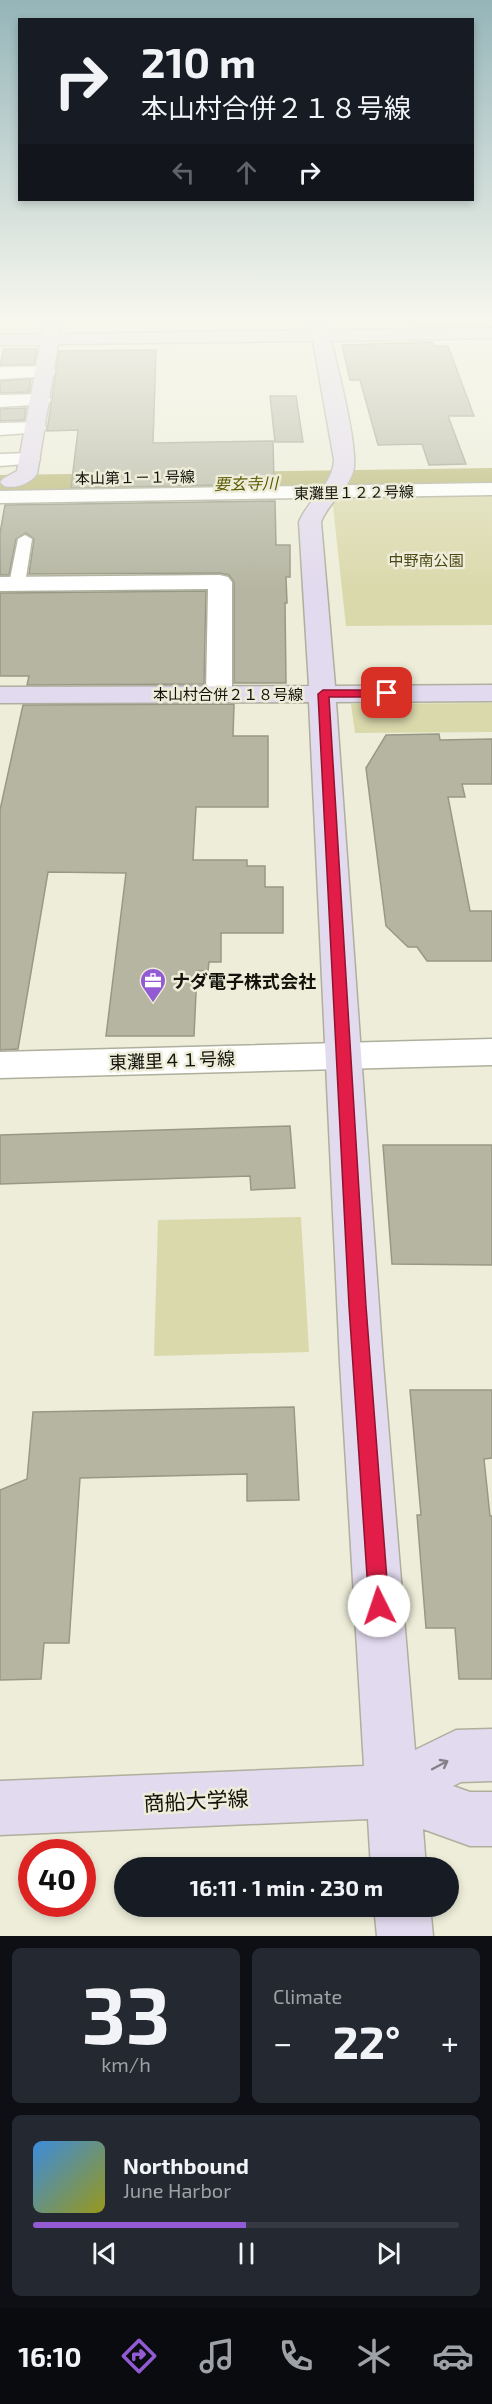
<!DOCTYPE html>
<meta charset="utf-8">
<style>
:root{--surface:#171b24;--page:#242831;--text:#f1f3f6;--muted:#9ea1a6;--line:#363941;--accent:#925bd4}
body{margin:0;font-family:"Exo 2","Noto Sans JP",sans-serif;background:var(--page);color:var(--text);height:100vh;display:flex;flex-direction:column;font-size:22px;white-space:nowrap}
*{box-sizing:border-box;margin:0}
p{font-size:20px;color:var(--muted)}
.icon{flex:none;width:33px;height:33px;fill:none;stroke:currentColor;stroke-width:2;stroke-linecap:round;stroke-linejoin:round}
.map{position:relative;height:1936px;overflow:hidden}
.panel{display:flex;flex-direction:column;gap:12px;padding:12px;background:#0d0f14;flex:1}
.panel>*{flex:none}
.banner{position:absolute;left:18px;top:18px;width:456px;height:183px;border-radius:0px;box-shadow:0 3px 9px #0003;background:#171b24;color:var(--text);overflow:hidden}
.speed{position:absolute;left:18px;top:1839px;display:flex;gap:12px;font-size:30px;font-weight:700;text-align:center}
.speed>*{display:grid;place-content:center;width:78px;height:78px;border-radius:50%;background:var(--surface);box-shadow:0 3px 9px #0003;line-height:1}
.speed .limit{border:9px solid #d22;background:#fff;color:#111}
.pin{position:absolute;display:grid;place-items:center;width:51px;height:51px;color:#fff;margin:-26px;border-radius:12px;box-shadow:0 3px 9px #0006}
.me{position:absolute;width:66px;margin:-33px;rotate:356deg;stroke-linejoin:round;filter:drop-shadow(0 0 4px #0008)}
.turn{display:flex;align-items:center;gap:21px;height:126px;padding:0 24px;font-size:27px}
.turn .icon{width:78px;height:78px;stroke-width:2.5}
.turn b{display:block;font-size:42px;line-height:51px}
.lanes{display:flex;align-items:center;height:57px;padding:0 24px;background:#0003;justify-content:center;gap:30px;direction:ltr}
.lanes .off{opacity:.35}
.big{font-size:45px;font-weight:700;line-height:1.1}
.panel .widget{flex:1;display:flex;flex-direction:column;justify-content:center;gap:9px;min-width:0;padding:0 21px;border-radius:9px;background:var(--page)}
.panel .dial{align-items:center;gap:0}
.dial b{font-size:78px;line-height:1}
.song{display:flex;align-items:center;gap:18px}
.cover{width:72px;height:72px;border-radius:9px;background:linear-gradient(135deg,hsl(210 70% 55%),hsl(60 70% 35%))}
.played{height:6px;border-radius:3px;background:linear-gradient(90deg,var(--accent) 50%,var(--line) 50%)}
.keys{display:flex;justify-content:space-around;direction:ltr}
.heat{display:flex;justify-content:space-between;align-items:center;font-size:33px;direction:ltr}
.panel .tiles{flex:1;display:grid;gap:12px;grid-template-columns:1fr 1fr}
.widget:last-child{grid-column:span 2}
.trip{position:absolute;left:114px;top:1857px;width:345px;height:60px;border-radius:30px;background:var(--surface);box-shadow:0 3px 9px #0003;font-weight:700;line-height:60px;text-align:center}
.tab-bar{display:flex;height:96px;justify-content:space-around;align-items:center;background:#090b0e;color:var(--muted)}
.tab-bar .icon{width:42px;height:42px}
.tab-bar .on{color:var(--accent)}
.tab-bar b{font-size:27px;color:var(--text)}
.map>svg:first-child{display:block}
.green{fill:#dad9ac}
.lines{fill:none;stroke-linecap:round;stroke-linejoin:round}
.river{fill:#b8b672;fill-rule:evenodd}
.building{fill:#b5b5a2;stroke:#989886;stroke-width:1.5}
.lane-casing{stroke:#afaf9d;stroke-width:3}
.street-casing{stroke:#afaf9d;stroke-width:3}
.secondary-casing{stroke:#afaf9d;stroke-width:3}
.lane{fill:#fff;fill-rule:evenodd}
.street{fill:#fff;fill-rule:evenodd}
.secondary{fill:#e2daee;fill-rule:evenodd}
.oneway{stroke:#858088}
.route{fill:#e11d48;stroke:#92132f;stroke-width:1.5}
.labels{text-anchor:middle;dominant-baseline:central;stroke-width:5;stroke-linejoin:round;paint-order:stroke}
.far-street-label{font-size:15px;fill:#13130c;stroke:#ededd9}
.far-park-label{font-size:15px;fill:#4b4914;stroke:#ededd9}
.far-water-label{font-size:16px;font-style:italic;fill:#5e5b05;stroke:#ededd9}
.poi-label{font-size:18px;font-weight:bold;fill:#13130c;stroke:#ededd9;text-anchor:start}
.street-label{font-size:18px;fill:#13130c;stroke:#ededd9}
.near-street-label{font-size:21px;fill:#13130c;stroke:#ededd9}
</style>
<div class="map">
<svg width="492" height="1936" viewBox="0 0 492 1936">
<rect width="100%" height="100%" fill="#ededd9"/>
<!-- green -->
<path class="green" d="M492 493V625L346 626 332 497Z
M492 703V732L355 733 351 704Z
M301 1217 309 1352 154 1356 158 1220Z"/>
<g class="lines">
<!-- river -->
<path class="river" d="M492 468V492L0 499V475Z"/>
</g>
<!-- building -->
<path class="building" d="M432 342 434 346H448L474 416H448L466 464 429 465 422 444 378 445 360 380H350L342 345Z
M4 349H37L34 364 0 365Z
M156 350 153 443 273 441 274 484 71 488 78 430 47 431 59 351Z
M31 379 29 392 0 393V381Z
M270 396H296L303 442H275Z
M26 408 24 420 0 421V409Z
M275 501 276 545H290V577H286L287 603H285L286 683H234V582L229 575 220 573 29 574 34 539 26 533 16 539 9 575H0V533L5 505Z
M206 591 204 684 27 685 29 676H0V593Z
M234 704 233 736H268V807H196L193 860H247V866H265V887H283V933H221V962H209L208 971H197L194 1036H106L126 873 48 872 18 1049 0 1050V810L23 705Z
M439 734 440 740 492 739V784H462L465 797H448L470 911H492V961H427L417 947H408L386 926 366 768 386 735Z
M290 1126 295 1188 251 1190 250 1176 0 1184V1135Z
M383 1145H492V1265L392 1264Z
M410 1390H492V1458L484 1459 490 1516H492V1679H459L455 1628H426L417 1515H421Z
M294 1407 299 1500 247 1501V1474L80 1478 69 1643H44L41 1679 0 1680V1490L27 1479 33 1412Z"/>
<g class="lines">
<defs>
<path id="lane" d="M25 535 32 539 25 584 17 589 9 584 18 539Z"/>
<path id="street" d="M46 366 53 368 55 372 53 376 0 379V367Z
M41 394 48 396 51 400 48 404 0 407V395Z
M36 422 43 424 46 428 43 432 0 435V423Z
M30 453 37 455 40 459 37 463 0 466V454Z
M492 483V495L0 503V491Z
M220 575 228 577 232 582V694L228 700 219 702 210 700 206 694 208 589 0 591V577Z
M492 1039V1065L0 1078V1052Z"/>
<path id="secondary" d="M44 319H61L59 334 311 330 309 319H326L328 330 492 328V338L331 341C337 365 360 452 353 472 347 491 328 503 321 522L335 686 492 685V701L336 702 383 1363 415 1750 456 1730 492 1729V1781L461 1782 453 1786 470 1792H492V1846H470L423 1829 426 1868H371L368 1819 0 1835V1781L364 1766 340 1363 309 702 0 703V687L309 686 299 522C308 499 333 485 334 460L313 341 58 344 37 474C30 484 15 489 4 486L0 482 4 478 17 471 40 345H0V335L42 334Z
M374 1906H430L433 1936H377Z"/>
</defs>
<!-- lane casing -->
<use href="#lane" class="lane-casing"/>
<!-- street casing -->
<use href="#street" class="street-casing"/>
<!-- secondary casing -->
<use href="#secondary" class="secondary-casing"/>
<!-- lane -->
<use href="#lane" class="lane"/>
<!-- street -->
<use href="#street" class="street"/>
<!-- secondary -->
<use href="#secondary" class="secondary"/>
</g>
<!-- one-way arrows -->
<defs><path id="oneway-shaft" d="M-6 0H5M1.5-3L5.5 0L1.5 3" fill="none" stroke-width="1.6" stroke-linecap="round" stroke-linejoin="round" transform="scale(1.5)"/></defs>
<use class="oneway" href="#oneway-shaft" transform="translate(440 1765) rotate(-28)"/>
<!-- sky -->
<linearGradient id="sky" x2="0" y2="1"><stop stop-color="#95b5b9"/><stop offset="0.54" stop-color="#f7f7ee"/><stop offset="1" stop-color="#f7f7ee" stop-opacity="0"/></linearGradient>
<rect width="492" height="590" fill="url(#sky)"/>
<!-- route -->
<path class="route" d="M323 690H387L392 693 387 697H329L366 1306 389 1606 386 1613 379 1616 371 1613 369 1606 349 1306 318 694Z"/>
<!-- icons -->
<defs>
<symbol id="office-pin" viewBox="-11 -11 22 30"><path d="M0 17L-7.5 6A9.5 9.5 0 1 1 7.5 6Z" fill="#925bd4" stroke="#ededd9"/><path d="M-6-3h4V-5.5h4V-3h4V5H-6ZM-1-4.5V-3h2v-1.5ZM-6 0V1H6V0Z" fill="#fff"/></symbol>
</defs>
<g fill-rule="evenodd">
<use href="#office-pin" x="138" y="966" width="30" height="40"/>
</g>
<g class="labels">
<!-- far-street labels -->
<g class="far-street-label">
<text transform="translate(135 477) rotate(-1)">本山第１－１号線</text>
<text transform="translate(354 492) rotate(-1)">東灘里１２２号線</text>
<text x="228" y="694">本山村合併２１８号線</text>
</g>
<!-- far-park labels -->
<g class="far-park-label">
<text x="426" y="560">中野南公園</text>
</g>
<!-- far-water labels -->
<g class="far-water-label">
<text transform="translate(246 483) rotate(-1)">要玄寺川</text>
</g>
<!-- poi labels -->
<g class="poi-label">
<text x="172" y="981">ナダ電子株式会社</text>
</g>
<!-- street labels -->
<g class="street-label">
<text transform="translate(172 1060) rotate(-2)">東灘里４１号線</text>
</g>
<!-- near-street labels -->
<g class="near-street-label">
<text transform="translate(196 1800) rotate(-3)">商船大学線</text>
</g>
</g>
</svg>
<div class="speed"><div class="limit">40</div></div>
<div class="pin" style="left:387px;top:693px;background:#d93025"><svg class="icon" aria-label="arrive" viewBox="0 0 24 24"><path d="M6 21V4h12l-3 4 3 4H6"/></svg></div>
<svg class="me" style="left:379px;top:1606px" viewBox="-20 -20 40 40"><circle r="19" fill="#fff"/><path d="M0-13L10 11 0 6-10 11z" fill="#e11d48"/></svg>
<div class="trip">16:11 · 1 min · 230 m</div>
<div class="banner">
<div class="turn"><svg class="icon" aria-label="right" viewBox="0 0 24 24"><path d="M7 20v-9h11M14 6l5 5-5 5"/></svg><div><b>210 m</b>本山村合併２１８号線</div></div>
<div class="lanes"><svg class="icon off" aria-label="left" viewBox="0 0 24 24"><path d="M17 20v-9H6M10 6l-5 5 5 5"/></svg><svg class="icon off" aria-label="ahead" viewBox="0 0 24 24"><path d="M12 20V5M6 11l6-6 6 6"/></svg><svg class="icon" aria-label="right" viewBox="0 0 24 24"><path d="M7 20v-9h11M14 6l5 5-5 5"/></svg></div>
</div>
</div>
<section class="panel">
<div class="tiles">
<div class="widget dial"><b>33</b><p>km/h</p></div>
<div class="widget"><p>Climate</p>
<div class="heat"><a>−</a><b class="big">22°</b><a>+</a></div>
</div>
<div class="widget">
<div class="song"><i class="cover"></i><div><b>Northbound</b><p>June Harbor</p></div></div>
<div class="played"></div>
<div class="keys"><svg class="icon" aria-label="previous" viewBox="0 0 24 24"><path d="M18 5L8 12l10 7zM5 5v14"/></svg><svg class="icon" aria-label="pause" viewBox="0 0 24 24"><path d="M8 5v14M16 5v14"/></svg><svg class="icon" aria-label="next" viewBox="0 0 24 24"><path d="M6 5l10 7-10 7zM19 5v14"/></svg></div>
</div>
</div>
</section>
<nav class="tab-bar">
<b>16:10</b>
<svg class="icon on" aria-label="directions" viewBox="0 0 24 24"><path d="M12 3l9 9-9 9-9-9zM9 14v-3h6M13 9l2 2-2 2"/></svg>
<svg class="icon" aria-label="music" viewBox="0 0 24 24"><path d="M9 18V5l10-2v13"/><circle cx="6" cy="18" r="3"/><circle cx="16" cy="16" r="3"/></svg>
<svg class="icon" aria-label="phone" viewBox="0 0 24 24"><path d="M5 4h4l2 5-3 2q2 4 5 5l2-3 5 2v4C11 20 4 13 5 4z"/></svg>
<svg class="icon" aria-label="climate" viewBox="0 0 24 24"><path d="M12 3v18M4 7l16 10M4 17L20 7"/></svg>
<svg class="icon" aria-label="car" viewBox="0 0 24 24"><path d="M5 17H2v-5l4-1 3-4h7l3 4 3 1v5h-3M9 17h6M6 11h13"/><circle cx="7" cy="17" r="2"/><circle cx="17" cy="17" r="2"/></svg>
</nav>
